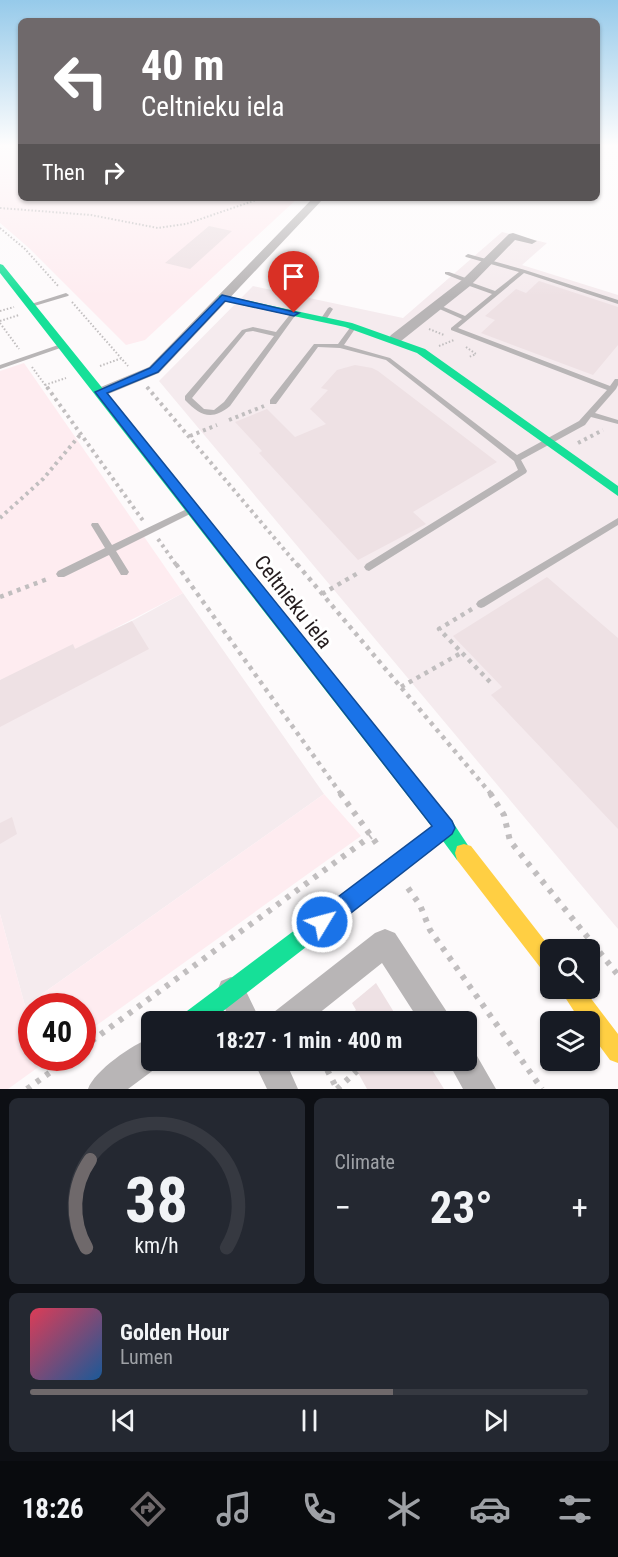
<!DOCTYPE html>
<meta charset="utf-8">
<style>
:root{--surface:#171b24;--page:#242831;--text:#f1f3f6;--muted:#9ea1a6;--line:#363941;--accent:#6f696b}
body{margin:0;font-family:"Roboto Condensed",sans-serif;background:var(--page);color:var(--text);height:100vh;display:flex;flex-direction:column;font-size:22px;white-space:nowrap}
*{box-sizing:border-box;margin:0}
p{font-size:20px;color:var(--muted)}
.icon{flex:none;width:33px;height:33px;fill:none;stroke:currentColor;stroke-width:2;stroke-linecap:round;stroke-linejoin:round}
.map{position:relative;height:1089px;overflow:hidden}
.side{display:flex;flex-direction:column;gap:9px;padding:9px;background:#0d0f14;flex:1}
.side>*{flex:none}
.top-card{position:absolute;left:18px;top:18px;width:582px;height:183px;border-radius:9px;box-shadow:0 2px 4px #0004;background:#6f696b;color:#fff;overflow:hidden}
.buttons{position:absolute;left:540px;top:939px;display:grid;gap:12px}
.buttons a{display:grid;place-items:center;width:60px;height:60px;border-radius:9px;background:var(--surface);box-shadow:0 2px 4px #0004;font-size:30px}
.speed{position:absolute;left:18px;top:993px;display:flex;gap:12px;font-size:30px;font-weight:700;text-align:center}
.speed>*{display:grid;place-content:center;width:78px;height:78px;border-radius:50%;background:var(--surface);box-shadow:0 2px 4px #0004;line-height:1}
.speed .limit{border:9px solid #d22;background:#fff;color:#111}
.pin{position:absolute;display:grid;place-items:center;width:51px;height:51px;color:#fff;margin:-62px -26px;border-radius:50% 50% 50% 0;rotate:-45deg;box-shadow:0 0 6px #0007}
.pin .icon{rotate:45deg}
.me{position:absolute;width:66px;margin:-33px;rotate:53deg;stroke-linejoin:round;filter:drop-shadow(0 0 4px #0008)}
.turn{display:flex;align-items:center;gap:21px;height:126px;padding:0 24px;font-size:27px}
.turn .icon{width:78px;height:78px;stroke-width:2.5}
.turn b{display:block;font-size:42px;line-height:51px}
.then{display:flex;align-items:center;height:57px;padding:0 24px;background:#0003;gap:12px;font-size:22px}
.big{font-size:45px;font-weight:700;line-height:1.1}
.side .tile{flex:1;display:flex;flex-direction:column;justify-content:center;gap:9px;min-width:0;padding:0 21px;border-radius:9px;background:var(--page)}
.side .dial{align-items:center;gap:0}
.dial svg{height:156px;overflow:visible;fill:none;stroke:var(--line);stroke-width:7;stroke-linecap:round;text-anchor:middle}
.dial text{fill:var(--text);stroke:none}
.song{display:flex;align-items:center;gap:18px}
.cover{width:72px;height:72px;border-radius:9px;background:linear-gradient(135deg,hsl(350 70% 55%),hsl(210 70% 35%))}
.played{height:6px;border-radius:3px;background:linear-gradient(90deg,var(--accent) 65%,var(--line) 65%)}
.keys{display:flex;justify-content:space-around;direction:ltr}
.heat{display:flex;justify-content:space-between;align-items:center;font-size:33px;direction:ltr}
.side .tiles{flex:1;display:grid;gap:9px;grid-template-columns:1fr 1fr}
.tile:last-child{grid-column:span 2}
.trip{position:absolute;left:141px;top:1011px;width:336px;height:60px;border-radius:9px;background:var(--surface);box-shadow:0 2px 4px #0004;font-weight:700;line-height:60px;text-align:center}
.tab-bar{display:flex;height:96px;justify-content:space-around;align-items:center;background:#090b0e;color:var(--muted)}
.tab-bar .icon{width:42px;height:42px}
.tab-bar .current{color:var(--accent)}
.tab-bar b{font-size:27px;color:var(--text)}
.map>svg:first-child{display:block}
.built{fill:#f5ebee}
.green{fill:#feecf0}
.building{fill:#eee1e4}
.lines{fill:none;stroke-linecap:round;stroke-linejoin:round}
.path-far3{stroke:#c1bebf;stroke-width:2;stroke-dasharray:1.5 2;stroke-linecap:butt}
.path-far2{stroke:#c1bebf;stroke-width:4;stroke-dasharray:3 4;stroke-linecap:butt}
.path-far1{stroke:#c1bebf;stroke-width:4.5;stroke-dasharray:4 5;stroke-linecap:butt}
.path{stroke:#c1bebf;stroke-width:6;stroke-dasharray:4.5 7;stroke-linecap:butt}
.lane{fill:#b8b5b6;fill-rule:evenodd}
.street{fill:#b8b5b6;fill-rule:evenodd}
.fast{fill:#16e098;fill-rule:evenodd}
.slow{fill:#ffcf43;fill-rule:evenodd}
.route{fill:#1a73e8;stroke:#114b97;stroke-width:1.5}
.labels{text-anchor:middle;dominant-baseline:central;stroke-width:6;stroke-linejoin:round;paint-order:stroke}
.street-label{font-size:21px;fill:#231b1d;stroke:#fff}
</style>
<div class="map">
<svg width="618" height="1089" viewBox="0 0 618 1089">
<rect width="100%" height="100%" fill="#fdfafb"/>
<!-- built -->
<path class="built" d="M502 232 547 243 522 265 618 295V929L159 381 253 286 403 318Z
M183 593 324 794 25 1006 0 914V680L132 621Z"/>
<!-- green -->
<path class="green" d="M0 145H21V198H298L145 340 126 345 29 248 0 223Z
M24 363 183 593 75 649 0 680V371Z
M324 794 361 836 83 1035 82 1006H32V1058H51L8 1089H0V914L25 1006Z"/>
<!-- building -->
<path class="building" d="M209 226 232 231 190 269 165 263Z
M539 281 618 307V345L593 375 481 333 495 320 485 316 516 289 526 293Z
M355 365 372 368 378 371 497 462 413 512 426 524 358 560 259 453 262 451 235 422 267 409 295 437 326 424 310 409 328 390 321 388 337 370Z
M547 577 618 638V829L491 695 502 687 453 636Z
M132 621 149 649 0 727V680L73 644 75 649Z
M12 817 17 834 0 844V823Z
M376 983 400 1022H343L356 1010 352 1003Z
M351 1060H426L444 1089H367Z"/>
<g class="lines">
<!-- path-far3 -->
<path class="path-far3" d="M0 208 91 215 158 228 186 224 262 198
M0 228 25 249 59 287
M72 302 128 366
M0 311 14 307
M0 321 19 315
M0 323 19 349
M429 329 444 335
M439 346 454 340
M466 347 476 354 469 357
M100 366 122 358
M32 367 48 389
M45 385 66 378
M147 387 148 389"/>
<!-- path-far2 -->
<path class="path-far2" d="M47 387 144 522
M147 387 298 566
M229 420 264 406
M190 436 217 425
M578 443 603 430
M0 518 43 479 80 435
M158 539 177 566"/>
<!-- path-far1 -->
<path class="path-far1" d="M176 564 341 794
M297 564 491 794
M322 594 358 573
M0 597 50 578
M472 609 439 629 493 685
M401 687 461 653"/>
<!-- path -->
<path class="path" d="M340 793 379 847
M490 793 504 815 510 841 618 975
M408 888 420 905 430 930 542 1089
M82 1048 371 836
M322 1060 337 1089
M27 1089 70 1058
M337 1089 357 1071"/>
<!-- lane -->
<path class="lane" d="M468 254 525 270 618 300V304L524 273 458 328 610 386 615 379H618V385L616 389 595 413 618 420V424L591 417 585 425 521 460 527 471 526 473 369 571 366 570 364 567 366 564 518 470 514 461 386 360 340 348 318 347 276 404H270V400L314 344H338L352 325H356L357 326 344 345 390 358 517 455 579 421 607 390 451 330V328L462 319 435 307V305H439L465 316 492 294 464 284 463 283 465 282 445 274V272H449L471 280 472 281 470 282 495 291 519 272 466 257 465 256Z
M66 293 69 295 68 296 31 307 28 305Z
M330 307 333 309 326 320 321 321 320 320 328 308Z
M292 312 297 313 230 406C212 421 200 416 185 400V396L242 330 253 327 276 332ZM253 331 274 336 224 402 214 410 204 409 192 398 246 332Z
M64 343 66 344V346L0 369V365Z
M193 506 196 507 197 509 196 511 116 551 129 572 127 575H121L109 555 64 577H58L56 574 58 571 105 548 91 525 92 523H98L112 545Z
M618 518V525L484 607 481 608 478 607 476 604 478 601Z"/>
<!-- street -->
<path class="street" d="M313 198H324L159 373 106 395H96L94 392 96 389 149 367Z
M513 233 537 241 532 244 515 240 470 286 401 341H391L389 338 391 335 462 280 509 234Z
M385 929 395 933 447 1012 451 1022H420L382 963 308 1022H270L274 1012 375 933Z
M231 977 241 981 261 1022H231L217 991 221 981Z
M152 1037V1060H163V1063L128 1089H88C95 1070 132 1045 152 1037Z
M466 1047 473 1049 496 1089H463L447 1060H466Z
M253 1060H285L298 1089H267Z"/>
<!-- fast -->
<path class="fast" d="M0 264 3 265 452 821 473 853 471 860 464 862 457 860 443 841 209 1022H180L183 1014 432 827 0 273Z
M222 295 352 323 425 349 618 486V496L417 353 345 327 219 300V296Z"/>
<!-- slow -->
<path class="slow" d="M464 844 471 846 552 950 550 974 543 971 457 860 455 853 457 846Z
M559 988H583L618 1034V1063L610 1060 590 1033V1022H581Z"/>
</g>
<!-- sky -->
<linearGradient id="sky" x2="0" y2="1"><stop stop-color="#96caea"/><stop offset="0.49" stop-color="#fefdfd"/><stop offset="1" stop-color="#fefdfd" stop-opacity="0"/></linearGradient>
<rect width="618" height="297" fill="url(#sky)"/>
<!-- route -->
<path class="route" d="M222 295 299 313 294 316 225 301 158 372 107 393 452 821 455 828 452 834 329 930 322 933 314 930 311 922 314 915 432 826 95 392 150 368Z"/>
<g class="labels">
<!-- street labels -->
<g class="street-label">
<text transform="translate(293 602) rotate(52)">Celtnieku iela</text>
</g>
</g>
</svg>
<div class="buttons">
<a><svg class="icon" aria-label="search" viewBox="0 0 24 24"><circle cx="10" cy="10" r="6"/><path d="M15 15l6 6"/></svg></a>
<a><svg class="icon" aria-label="layers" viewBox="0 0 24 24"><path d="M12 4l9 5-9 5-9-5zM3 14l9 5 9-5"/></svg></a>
</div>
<div class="speed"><div class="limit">40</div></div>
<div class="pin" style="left:294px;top:313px;background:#d93025"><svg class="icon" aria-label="arrive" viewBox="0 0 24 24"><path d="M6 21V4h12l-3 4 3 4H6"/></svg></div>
<svg class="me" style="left:322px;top:922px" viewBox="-20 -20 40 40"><circle r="17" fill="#1a73e8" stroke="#fff" stroke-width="3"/><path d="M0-11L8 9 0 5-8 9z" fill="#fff"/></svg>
<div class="trip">18:27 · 1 min · 400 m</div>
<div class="top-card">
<div class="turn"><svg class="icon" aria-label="left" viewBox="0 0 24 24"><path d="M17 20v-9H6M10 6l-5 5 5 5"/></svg><div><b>40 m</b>Celtnieku iela</div></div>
<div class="then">Then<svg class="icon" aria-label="right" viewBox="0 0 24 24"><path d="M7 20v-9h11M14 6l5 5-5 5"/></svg></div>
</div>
</div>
<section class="side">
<div class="tiles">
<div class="tile dial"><svg viewBox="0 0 100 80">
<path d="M14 69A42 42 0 1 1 86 69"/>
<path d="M14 69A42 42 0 0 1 16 24" stroke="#6f696b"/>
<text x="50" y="56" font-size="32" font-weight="700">38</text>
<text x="50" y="72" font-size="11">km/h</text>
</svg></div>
<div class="tile"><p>Climate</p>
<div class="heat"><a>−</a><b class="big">23°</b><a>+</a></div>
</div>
<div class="tile">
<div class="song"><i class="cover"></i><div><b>Golden Hour</b><p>Lumen</p></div></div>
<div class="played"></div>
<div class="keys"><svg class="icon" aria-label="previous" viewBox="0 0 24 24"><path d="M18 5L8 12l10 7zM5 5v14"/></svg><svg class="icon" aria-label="pause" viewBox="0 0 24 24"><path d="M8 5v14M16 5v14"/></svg><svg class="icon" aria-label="next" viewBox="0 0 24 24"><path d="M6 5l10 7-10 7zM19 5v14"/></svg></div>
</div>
</div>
</section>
<nav class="tab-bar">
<b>18:26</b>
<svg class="icon current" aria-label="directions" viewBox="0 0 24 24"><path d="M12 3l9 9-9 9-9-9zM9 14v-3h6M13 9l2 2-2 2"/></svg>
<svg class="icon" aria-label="music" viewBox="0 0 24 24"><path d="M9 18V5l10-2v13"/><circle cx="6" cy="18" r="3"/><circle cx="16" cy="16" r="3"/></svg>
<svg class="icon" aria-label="phone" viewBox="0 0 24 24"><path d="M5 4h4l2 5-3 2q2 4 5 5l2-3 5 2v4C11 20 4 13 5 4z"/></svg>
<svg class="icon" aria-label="climate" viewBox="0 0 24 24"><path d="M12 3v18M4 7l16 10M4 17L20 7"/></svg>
<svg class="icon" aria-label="car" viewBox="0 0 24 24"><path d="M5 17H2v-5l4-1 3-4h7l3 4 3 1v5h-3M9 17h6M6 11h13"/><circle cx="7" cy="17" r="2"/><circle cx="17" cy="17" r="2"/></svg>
<svg class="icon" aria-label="filters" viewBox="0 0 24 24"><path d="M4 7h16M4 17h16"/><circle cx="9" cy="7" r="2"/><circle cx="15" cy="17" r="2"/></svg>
</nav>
